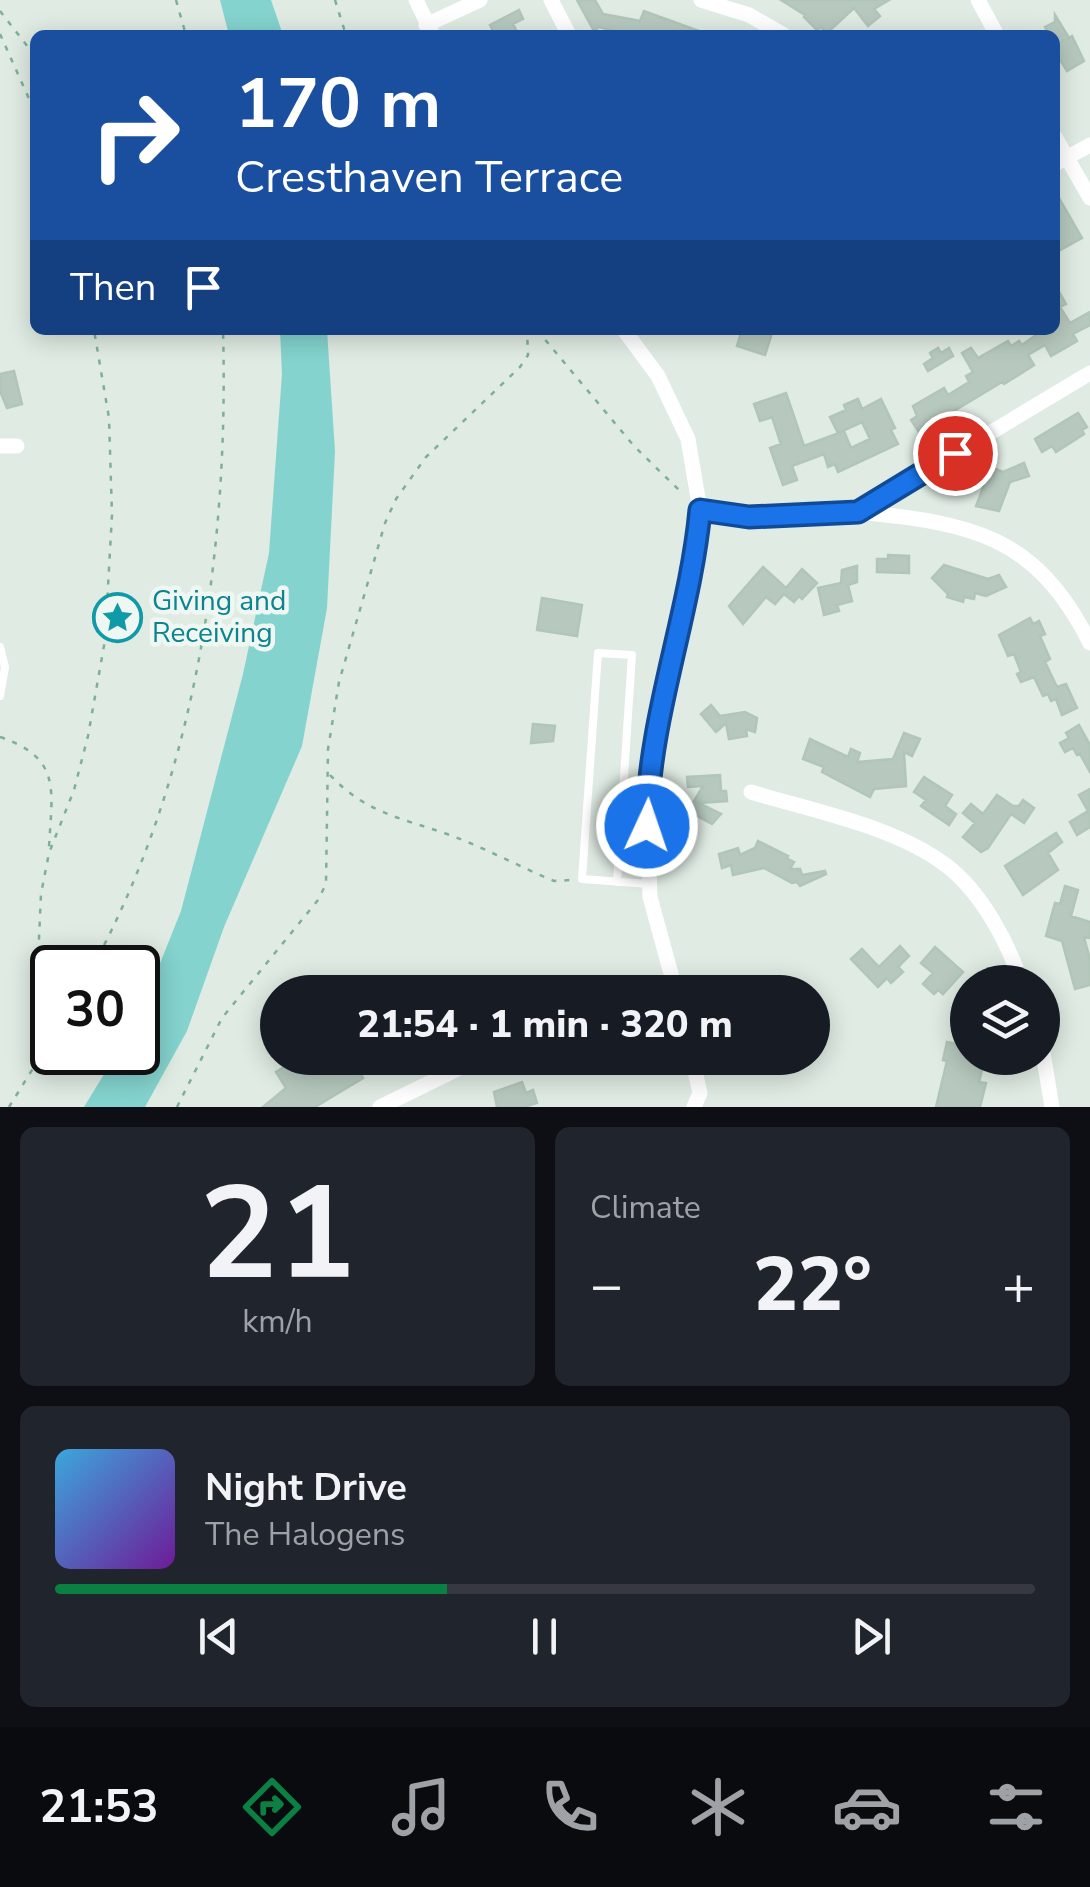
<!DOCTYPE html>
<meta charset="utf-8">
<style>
:root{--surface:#171b24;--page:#20242c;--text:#f1f3f6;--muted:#9ea1a6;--line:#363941;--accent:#0b8043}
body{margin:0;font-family:"Nunito Sans",sans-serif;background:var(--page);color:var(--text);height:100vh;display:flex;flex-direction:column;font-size:38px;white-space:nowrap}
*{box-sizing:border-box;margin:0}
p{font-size:32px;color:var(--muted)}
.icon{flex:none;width:55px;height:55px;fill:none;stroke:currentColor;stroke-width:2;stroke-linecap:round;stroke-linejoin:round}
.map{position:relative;height:1107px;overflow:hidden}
.details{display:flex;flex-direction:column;gap:20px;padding:20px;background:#0d0f14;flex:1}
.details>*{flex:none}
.top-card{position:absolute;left:30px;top:30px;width:1030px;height:305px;border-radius:15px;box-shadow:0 5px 25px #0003;background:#1a4fa0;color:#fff;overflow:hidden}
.fabs{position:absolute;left:950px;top:965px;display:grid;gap:20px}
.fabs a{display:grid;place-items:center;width:110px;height:110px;border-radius:50%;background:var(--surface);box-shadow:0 5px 25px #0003;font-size:50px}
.speed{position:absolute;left:30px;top:945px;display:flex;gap:20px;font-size:50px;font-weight:700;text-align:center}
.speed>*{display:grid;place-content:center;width:130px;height:130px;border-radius:50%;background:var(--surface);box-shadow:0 5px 25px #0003;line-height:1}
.speed .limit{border:5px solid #111;border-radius:15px;background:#fff;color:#111}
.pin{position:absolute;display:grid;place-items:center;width:85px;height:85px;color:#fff;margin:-42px;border:5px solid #fff;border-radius:50%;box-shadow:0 2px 10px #0007}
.me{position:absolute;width:110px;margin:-55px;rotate:3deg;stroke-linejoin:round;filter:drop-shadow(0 0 8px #0008)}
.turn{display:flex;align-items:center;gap:35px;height:210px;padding:0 40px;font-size:45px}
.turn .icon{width:130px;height:130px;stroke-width:2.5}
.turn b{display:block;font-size:70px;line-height:85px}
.then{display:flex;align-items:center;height:95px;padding:0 40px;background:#0003;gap:20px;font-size:38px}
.big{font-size:75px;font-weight:800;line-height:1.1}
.details .tile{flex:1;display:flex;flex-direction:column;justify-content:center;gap:15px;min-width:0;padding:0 35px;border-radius:15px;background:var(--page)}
.details .dial{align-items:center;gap:0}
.dial b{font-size:130px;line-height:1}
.song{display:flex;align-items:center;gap:30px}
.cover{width:120px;height:120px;border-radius:15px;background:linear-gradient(135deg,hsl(200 70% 55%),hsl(280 70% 35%))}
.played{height:10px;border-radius:5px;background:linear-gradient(90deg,var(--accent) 40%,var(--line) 40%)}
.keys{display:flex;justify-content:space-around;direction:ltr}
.heat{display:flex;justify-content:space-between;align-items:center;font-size:55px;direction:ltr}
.details .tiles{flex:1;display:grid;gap:20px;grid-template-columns:1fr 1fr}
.tile:last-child{grid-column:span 2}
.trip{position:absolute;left:260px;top:975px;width:570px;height:100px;border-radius:50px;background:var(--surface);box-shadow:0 5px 25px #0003;font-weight:800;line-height:100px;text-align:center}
.menu{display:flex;height:160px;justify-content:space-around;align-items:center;background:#090b0e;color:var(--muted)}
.menu .icon{width:70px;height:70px}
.menu .active{color:var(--accent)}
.menu b{font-size:45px;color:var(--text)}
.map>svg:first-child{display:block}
.water{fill:#84d3ce}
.building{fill:#b7c9be;stroke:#b1c5b8;stroke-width:2.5}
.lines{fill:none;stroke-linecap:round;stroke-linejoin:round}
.path{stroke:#7eb096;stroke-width:2.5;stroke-dasharray:5 8;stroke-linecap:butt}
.lane{stroke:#fff;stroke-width:8}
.street{stroke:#fff;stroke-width:15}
.route-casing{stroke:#114b97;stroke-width:25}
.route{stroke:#1a73e8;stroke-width:18}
.labels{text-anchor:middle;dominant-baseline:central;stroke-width:9;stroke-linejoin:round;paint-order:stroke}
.culture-label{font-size:28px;fill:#0d838f;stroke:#eff7f2;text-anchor:start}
</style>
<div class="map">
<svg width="1090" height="1107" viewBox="0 0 1090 1107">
<rect width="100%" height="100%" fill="#dfebe3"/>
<!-- water -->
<path class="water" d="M220 0H271L283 35H229Z
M280 330H327L335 451 327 608 302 746 224 927 187 1031 145 1107H84L117 1053 138 1052V1018L181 911 243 674 269 553 282 374Z"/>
<!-- building -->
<path class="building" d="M577 0H595L603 14 640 21 644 11 710 35H629L599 27 594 31Z
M781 0H889L874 9 880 16 868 26 854 8 827 33 821 27 817 30 804 17 805 15Z
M519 10 523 19 513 24 519 35H495L490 25Z
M1055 15 1069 38 1072 36 1084 61 1067 71 1056 53 1059 51 1055 35H1050L1045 27 1055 22Z
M1055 191 1082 238 1055 253Z
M1055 285 1066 304 1060 307 1070 323 1090 312V325L1073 334 1077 341 1051 356 1045 345 1028 355 1034 365 1017 376 1004 384 1002 382 919 432 911 420 917 416 913 406 944 388 948 395 969 382 966 376 973 372 962 353 971 348 978 358 1008 341 1011 346 1019 341 1022 345 1043 330H1055Z
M742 330H773L765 355 737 346Z
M938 348 941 353 949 348 953 356 928 371 924 364 933 358 930 353Z
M14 371 22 404 7 408 0 391V374Z
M786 393 804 446 844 431 851 448 870 439 862 422 838 433 830 417 846 410 844 405 858 399 862 409 881 399 895 428 891 430 898 444 838 472 835 464 828 467 824 454 792 466 797 480 783 485 770 448 781 444 772 417 760 421 754 404Z
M1078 413 1087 427 1082 430 1084 434 1056 452 1052 446 1042 452 1035 439Z
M1024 463 1029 476 1010 482 999 511 976 506 991 467 1003 472Z
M888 555 909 556V573L877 572V559H888Z
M944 565 988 579 999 575 1006 587 986 596 975 593 974 599 964 597 963 602 947 597 948 594 932 578Z
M857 566V582L848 585 852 601 837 605 839 611 824 615 818 588 841 583 842 570Z
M763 567 786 588 802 569 817 583 802 599 799 596 794 602 784 594 775 604 766 597 743 624 729 606Z
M542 598 582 605 577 636 537 630Z
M1030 618 1033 624 1039 621 1045 634 1040 636 1050 659 1045 662 1057 687 1066 684 1077 708 1062 715 1056 699 1051 701 1048 694 1043 696 1034 677 1021 682 1017 674 1021 672 1014 654 1008 656 999 635Z
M711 705 720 716 745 712 757 718 755 732 746 729 747 736 729 739 726 723 716 732 701 714Z
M533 724 555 726 553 741 531 743Z
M1079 725 1090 745V772L1080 754 1077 755 1073 748 1065 752 1060 743 1069 738 1066 733Z
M904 733 920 739 912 756 904 752 906 786 874 789 870 797 822 772 824 767 803 759 810 739 848 757 851 749 860 753 857 762 893 759Z
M720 775 721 791H726L727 801 699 803 721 814 712 824 688 811 703 786 688 787 687 777Z
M924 777 952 795 945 806 956 814 949 825 921 806 926 800 914 792Z
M1090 789V827L1077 835 1070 822 1088 811 1079 795Z
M997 795 1013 806H1019L1023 800 1034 808 1024 823 1011 814 988 848 981 852 963 837 975 823 963 813 971 804 983 814Z
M1056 833 1062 842 1048 853 1058 870 1023 895 1005 866Z
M758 841 788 856 786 858 794 862 790 869H800L802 875 825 871 826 874 800 886 797 882 792 883 764 868 733 875 731 865 722 868 719 854 738 848 740 855 755 848Z
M1065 886 1078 890 1071 916 1090 922V938L1084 937 1090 960V985L1075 989 1062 941 1046 936 1055 903 1060 904Z
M900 946 909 956 898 967 903 972 891 983 887 978 878 987 851 959 862 949 879 967Z
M935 947 963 972 943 994 938 990 934 994 923 984 933 973 921 963Z
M947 1042 968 1046V1058H985L979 1082 986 1083 980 1107H936L947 1061 943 1060Z
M299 1058 302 1063 317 1058 323 1067 345 1058 348 1062 352 1060 363 1078 315 1107H263L286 1088 276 1072Z
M522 1082 526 1093 533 1090 537 1103 524 1107H497L494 1092Z"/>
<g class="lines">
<!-- path -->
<path class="path" d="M176 0 186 35
M335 0 346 35
M0 11 35 56
M0 34 35 112
M537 330 634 446 682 493
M0 737C62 758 52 790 49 847
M330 775C366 813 401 818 447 834 483 847 518 866 554 881L571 880
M92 968C197 776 229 546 223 330
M52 1002 43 983 38 960 41 894 49 853 74 790 88 736 105 640 112 515 109 418 94 330
M9 1107 52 1038
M177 1107 222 1018 318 900 326 884 328 749 339 682 385 523 396 499 426 457 520 367 528 355 527 330"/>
<!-- lane -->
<path class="lane" d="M0 647 5 667 0 696
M617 882 632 655 598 653 582 879 649 884"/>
<!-- street -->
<path class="street" d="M416 0 433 35
M551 0 569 35
M701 0 749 15 784 35
M978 0 997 35
M426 25 480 0
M1055 137 1090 198
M1055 164 1090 145
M624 330 658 376 688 439 700 510 696 554 653 741 647 803 650 897 676 992
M0 446H17
M700 510 749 517 858 512 1090 373
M858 512C970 523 1035 534 1090 643
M751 792C812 811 895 826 947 866 981 892 1008 942 1021 982
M1042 1047 1052 1107
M692 1058 700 1093 694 1107
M380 1107 474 1061 490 1058"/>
</g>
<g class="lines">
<defs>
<path id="route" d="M647 826C648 718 690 617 700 510L749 517 858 512 955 453"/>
</defs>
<!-- route casing -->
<use href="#route" class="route-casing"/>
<!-- route -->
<use href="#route" class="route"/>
</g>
<!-- icons -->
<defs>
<symbol id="sight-ring" viewBox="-11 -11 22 22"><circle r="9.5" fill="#eff7f2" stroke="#0f9aa8" stroke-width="1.5"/><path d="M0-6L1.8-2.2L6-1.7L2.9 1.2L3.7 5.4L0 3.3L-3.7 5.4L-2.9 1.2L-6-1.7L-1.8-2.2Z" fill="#0f9aa8"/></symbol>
</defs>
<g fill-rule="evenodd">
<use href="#sight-ring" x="90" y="590" width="55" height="55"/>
</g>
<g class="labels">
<!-- culture labels -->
<g class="culture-label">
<text x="152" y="601">Giving and<tspan x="152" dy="32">Receiving</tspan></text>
</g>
</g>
</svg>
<div class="fabs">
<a><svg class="icon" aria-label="layers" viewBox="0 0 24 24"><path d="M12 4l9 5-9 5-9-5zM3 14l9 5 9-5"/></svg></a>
</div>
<div class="speed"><div class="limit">30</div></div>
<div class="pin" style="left:955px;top:453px;background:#d93025"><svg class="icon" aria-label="arrive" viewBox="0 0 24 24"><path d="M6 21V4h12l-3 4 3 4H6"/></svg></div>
<svg class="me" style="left:647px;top:826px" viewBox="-20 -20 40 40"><circle r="17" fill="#1a73e8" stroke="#fff" stroke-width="3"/><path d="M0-11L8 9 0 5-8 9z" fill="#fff"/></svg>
<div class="trip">21:54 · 1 min · 320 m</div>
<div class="top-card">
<div class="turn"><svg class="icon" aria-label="right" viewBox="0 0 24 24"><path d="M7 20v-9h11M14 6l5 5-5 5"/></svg><div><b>170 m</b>Cresthaven Terrace</div></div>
<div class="then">Then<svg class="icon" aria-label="arrive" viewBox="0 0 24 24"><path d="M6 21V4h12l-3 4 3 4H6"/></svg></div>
</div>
</div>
<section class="details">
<div class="tiles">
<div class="tile dial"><b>21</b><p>km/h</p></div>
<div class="tile"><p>Climate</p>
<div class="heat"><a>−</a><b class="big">22°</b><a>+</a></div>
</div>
<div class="tile">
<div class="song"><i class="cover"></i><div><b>Night Drive</b><p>The Halogens</p></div></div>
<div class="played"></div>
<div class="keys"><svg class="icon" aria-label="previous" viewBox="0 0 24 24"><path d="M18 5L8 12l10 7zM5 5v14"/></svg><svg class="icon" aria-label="pause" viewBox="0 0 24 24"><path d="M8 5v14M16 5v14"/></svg><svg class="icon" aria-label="next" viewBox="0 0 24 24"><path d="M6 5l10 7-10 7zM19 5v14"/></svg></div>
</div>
</div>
</section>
<nav class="menu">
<b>21:53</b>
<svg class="icon active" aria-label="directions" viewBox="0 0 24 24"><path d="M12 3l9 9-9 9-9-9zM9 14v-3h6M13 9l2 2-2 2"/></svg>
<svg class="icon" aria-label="music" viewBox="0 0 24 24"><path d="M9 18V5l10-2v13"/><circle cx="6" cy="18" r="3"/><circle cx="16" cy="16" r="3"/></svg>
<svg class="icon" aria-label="phone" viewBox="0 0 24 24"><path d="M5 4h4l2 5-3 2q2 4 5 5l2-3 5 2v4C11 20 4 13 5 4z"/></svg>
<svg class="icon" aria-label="climate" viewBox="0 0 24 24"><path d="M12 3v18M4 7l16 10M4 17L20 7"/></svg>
<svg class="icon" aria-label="car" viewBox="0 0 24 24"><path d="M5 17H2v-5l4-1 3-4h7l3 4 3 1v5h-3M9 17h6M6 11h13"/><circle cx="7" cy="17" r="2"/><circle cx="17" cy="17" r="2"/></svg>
<svg class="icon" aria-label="filters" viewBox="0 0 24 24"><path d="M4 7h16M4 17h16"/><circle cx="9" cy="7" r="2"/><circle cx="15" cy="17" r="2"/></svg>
</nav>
